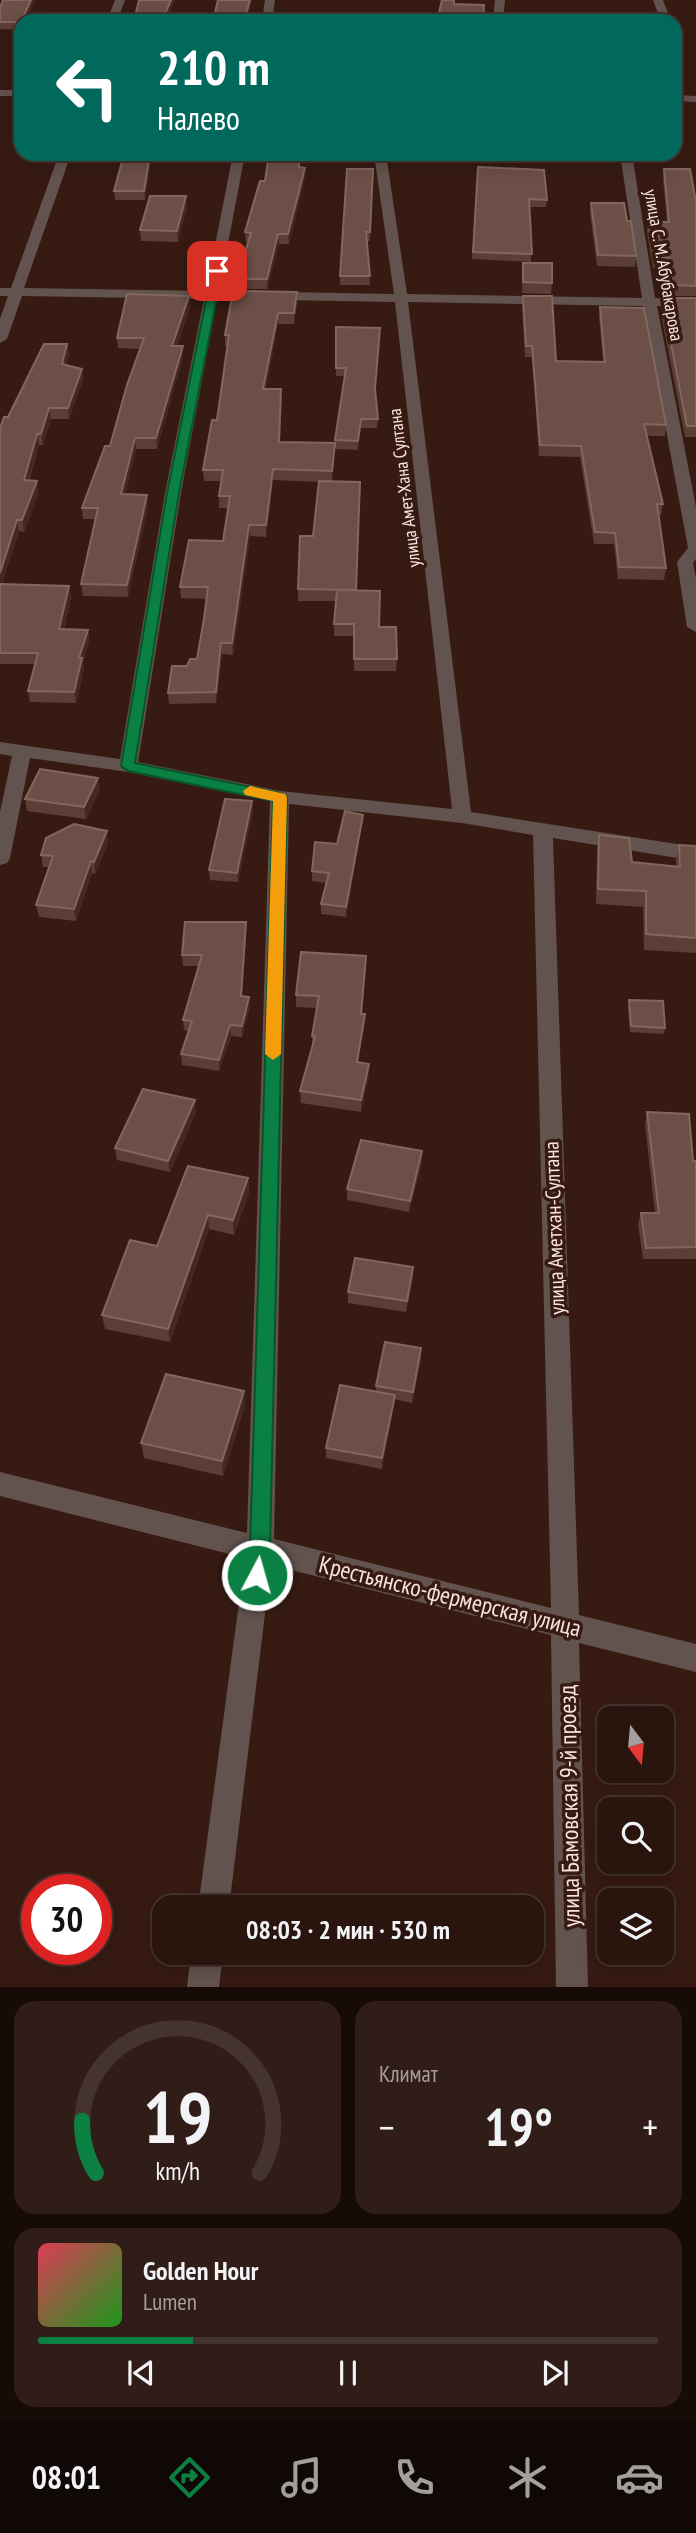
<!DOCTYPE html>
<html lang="ru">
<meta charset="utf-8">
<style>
:root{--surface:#29140e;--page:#311d17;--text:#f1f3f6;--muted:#a59e9e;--line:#45332e;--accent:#0b8043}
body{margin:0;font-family:"PT Sans Narrow",sans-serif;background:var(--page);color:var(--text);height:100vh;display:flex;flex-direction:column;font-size:26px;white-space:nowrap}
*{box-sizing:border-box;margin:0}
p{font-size:23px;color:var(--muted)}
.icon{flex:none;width:38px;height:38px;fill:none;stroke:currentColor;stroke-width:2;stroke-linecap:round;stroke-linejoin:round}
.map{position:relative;height:1987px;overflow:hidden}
.panel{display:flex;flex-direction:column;gap:14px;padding:14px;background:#170b08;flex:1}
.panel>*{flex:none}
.banner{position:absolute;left:14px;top:14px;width:668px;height:147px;border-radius:21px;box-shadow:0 4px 18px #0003,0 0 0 2px var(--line);background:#00695c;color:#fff;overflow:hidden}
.needle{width:46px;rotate:164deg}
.buttons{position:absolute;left:597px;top:1706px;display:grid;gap:14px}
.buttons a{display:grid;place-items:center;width:77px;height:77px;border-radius:14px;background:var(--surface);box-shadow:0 4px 18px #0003,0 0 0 2px var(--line);font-size:35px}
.speed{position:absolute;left:21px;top:1874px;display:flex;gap:14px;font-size:35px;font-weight:700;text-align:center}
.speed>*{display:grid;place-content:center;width:91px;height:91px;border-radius:50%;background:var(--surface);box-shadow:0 4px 18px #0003,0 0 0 2px var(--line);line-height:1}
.speed .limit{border:10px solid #d22;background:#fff;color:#111}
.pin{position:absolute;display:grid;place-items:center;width:60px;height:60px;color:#fff;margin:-30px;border-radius:14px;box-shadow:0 4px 10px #0006}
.me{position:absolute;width:77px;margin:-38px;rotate:6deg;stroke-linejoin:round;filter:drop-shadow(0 0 5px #0008)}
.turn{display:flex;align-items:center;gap:24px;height:147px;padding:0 28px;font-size:32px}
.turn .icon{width:91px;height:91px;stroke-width:2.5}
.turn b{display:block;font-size:49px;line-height:60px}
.big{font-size:52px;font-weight:700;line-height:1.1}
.panel .card{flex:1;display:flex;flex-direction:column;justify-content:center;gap:10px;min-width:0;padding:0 24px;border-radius:21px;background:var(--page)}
.panel .dial{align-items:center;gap:0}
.dial svg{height:182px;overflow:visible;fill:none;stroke:var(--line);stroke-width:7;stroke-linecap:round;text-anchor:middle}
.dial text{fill:var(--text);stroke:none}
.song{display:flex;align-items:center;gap:21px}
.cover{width:84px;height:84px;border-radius:10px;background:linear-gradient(135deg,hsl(350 70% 55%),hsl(120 70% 35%))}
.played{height:7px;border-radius:4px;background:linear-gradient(90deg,var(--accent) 25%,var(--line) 25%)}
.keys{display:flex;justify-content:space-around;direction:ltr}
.heat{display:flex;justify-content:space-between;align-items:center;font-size:38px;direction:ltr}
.panel .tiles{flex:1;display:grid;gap:14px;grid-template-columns:1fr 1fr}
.card:last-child{grid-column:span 2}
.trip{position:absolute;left:152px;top:1895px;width:392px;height:70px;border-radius:21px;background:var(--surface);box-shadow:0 4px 18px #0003,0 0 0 2px var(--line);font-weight:700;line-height:70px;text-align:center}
.tab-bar{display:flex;height:112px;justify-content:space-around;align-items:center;background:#100806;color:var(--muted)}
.tab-bar .icon{width:49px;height:49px}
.tab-bar .selected{color:var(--accent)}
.tab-bar b{font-size:32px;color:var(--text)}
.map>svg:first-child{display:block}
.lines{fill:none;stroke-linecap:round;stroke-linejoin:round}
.minor{fill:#62534e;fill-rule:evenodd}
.wall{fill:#5b3e35}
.shaded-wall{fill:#452820}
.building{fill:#6c4f47;stroke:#82675f;stroke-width:2}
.route{fill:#0b8043;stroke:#07532c;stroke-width:2}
.slow{fill:#f59e0b}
.labels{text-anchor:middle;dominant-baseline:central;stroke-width:7;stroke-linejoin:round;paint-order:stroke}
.far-street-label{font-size:18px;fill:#f8e4de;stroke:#371b13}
.street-label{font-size:21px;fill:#f8e4de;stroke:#371b13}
.near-street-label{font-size:24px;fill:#f8e4de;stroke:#371b13}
</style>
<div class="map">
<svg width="696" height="1987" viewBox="0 0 696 1987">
<rect width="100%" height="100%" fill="#371b13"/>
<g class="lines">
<!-- minor -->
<path class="minor" d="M115 0H125L117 21H107Z
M265 0H275L272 21H262Z
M495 0H505L503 21H493Z
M653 0H663L669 16 666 21H656L659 16Z
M0 90H21V96H0Z
M676 95 696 96V102L676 101Z
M59 154H71L24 288 206 291 233 154H245L219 291 394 294 374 154H386L407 294 642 298 620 154H632L655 298 696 299V307L657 306 696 507V559L693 563 696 578V632L687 627 677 562 688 548 643 306 408 302 471 812 696 847V861L553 838 579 1615 696 1644V1672L579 1643 588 1987H556L551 1635 271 1565 229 1908H198L245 1558 0 1496V1472L247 1533 270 801 128 772 30 758 10 858 7 863 0 865V812L12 756 0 754V742L120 759 165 493 204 299 22 296 7 339 0 343V319L8 296H0V288H11ZM217 299 395 302 452 809 280 791 138 762 181 493ZM289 804 462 823 533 835 551 1608 274 1539Z
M191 1953H223L219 1987H187Z"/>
</g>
<!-- wall -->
<path class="wall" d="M35 0 26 21H21V30L0 29V8Z
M124 154H152L145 200H115L114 191Z
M300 154 299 167 305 177 289 244H279L267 289H238L237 279 248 242H246L245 232 265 181Z
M478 167 547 200 546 207H530L531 262 472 259Z
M373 169 370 241H366L370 285H340V276Z
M664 169 696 202V296H669L667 269 653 268 647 232 648 222H667L663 179Z
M591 203 627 221 636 256 635 267 597 266 590 213Z
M187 207 178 242 141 241 140 230Z
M523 263 552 283 551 294 522 293Z
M523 296 556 361 603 362 599 317 600 307 666 425 665 436H647L663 504 661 515H658L666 568 664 580 618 579 614 544H594L580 457 539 456 532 357H525L522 307Z
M672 298H696V437H685L662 319 664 308H671Z
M297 303 294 324H278L266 389H281L280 442 335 443 332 481 356 591 379 627 397 659 396 671H354V636H334V624L336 601H298V589L313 536 319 482 273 480 266 537 250 536 233 655 222 654 216 703 169 704 168 693 187 666 197 659 206 599 181 598 180 587 223 541 228 508H219V496L221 481H204L203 470 217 420 228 346H225V335Z
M190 307 177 346H183V357L157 449H136L125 495 148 507 128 597 83 596 81 584 95 519H83L82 508 110 446 140 349 118 348 117 338Z
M336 327 378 419 377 428H360L358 450 335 449V440L345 376H336Z
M67 344 69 355 66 365 82 369 83 380 69 419H51L43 445H39L29 481H37L39 492 24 532 19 531 2 584 69 586 71 597 64 629 88 630 89 641 83 663 84 669 76 703 30 702 28 691 35 664H0V428Z
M100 790 86 819 27 811 25 799Z
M252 801 253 811 238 882 210 880 209 870Z
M363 815 362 825 346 917 321 914V904L327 883 312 881V871Z
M599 835 632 862 676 867V860L679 845 696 846V953L644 950 643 907 596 904 597 851Z
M108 843 95 874 92 873 76 921 39 917 36 905 49 867H43L41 855Z
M246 933 242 996 250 1007 242 1037 231 1036 219 1071 182 1065 181 1054 189 1031 184 1030 183 1020 199 966H183L182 955Z
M366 968 362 1014 364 1026 358 1062 369 1064V1075L361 1112 301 1103 300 1091 312 1047V1036L317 1008 296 1007V995Z
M629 1000 665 1028 664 1034 630 1032 628 1006Z
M196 1112 170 1172 117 1160 115 1148Z
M647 1112 693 1161H696V1259H643L638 1224 641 1213H655L645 1124Z
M422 1163 409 1212 347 1200V1189Z
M248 1178 249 1193 234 1235 209 1229 170 1342 105 1329 102 1315 157 1246Z
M413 1267V1278L406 1312 348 1303V1292Z
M421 1348V1359L412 1403 394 1399 382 1469 326 1458V1448L376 1392V1386Z
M245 1406 223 1476 144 1458 141 1443Z"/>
<!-- shaded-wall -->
<path class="shaded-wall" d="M31 0H35L26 21H21Z
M171 0H175L167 21H162Z
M250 0H252L247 21H244Z
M150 154H152L145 200 144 191Z
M305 168V177L289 244 288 234Z
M186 196 187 207 178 242 177 231Z
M278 234 279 244 267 289V279Z
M297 292V303L294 324V313Z
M189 296 190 307 173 357 172 346Z
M278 313V324L264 400 263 389Z
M67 344 69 355 64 374 62 364Z
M183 346V357L157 449 156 438Z
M82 369 83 380 69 419 68 408Z
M281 389 282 400 279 453V442Z
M49 408 51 419 43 445 41 434Z
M37 434 39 445 25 491 24 480Z
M135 438 136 449 122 506 121 494Z
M335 443V454L332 482V471Z
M273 469V480L266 537V525Z
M37 481 39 492 24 532 22 520Z
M147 495 148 507 128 597 127 585Z
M17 520 19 531 0 590V573Z
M249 525 250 536 233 655 232 643Z
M69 586 71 597 61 640 59 629Z
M88 630 89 641 83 663 84 669 76 703 74 692 79 658Z
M221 643 222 654 216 703V692Z
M98 778 100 790 86 819 84 807Z
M252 801 253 811 238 882 237 873Z
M363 815 362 825 346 917V907Z
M107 831 108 843 95 874 94 862Z
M91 861 92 873 76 921 74 909Z
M246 922V933L242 1006 241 996Z
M366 956V968L361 1026V1014Z
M249 997 250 1007 242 1037V1026Z
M365 1014 364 1026 356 1074 357 1062Z
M230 1025 231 1036 219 1071V1060Z
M369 1064V1075L361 1112V1100Z
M195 1100 196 1112 170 1172 168 1161Z
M422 1151V1163L409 1212 410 1201Z
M248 1178 249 1193 234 1235 233 1220Z
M208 1215 209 1229 170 1342 168 1329Z
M413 1267V1278L406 1312 407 1301Z
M421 1348V1359L412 1403 413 1392Z
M244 1391 245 1406 223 1476 222 1461Z
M395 1395 394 1406 382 1469V1458Z"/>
<!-- building -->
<path class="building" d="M3 0H31L21 22H0V8Z
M139 0H171L162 21H134Z
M218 0H250L244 21H213Z
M442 0H454V4L484 5 483 21H437Z
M124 154H150L144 191H114Z
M269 154H299V167L305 168 288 234H278L267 279H237L251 233 245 232 260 181H265Z
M478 167 544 170 547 200 529 199 532 254 473 252Z
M347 169H373L370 232H366L370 276H340Z
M664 169H690L696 202V286L671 285 668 258H654L648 222H669Z
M150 196H186L177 231 140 230Z
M591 203H624L627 221H631L636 256 598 255Z
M523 263H552V283L523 282Z
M233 291 297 292 294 313H278L263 389H281L279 442 335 443 332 471 273 469 266 525H249L232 643H221L216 692 168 693 172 666H187L190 659H197L204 619 208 587H180L189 540 223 541 230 496H219L223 470H203L212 420H217L229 335H225Z
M127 294 189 296 172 346H183L156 438H135L121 494 147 495 127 585 81 584 98 508H82L105 446H110L127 385 144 338H117Z
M523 296H552L556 361 605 362 600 307 644 308 666 425 644 424 663 504H657L666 568 619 567 615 533 595 532 581 446 540 445 532 346H526Z
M672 298H696V426H687L664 308H673Z
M336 327 380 328 375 389 378 419H361L358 441 335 440 346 368H336Z
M44 344H67L62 364 82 369 68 408H49L41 434H37L24 480 37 481 22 520H17L0 573V428L4 417H8Z
M319 481 360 482 356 590 298 589 300 536H313Z
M0 584 69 586 59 629 88 630 79 658H82L74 692 28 691 38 653H0Z
M337 590 380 591 379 627H396L397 659H354V624H334Z
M40 769 98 778 84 807 25 799Z
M225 799 252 801 237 873 209 870Z
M345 811 363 815 346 907 321 904 329 873 312 871 315 842 337 844Z
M74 824 107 831 94 862 91 861 74 909 36 905 53 856 41 855 46 838Z
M599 835 629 838 632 862 680 867 679 845 696 846V938L646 934V891L598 889Z
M185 922H246L241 996 249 997 242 1026 230 1025 219 1060 181 1054 192 1021 183 1020 202 955H182Z
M301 952 366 956 361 1014H365L357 1062 369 1064 361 1100 300 1091 315 1037 312 1036 319 996 296 995Z
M629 1000 663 1001 665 1028 631 1026Z
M143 1089 195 1100 168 1161 115 1148Z
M647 1112 689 1114 693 1161H696V1247L646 1248 641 1213H659Z
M361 1140 422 1151 410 1201 347 1189Z
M188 1166 248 1178 233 1220 208 1215 168 1329 102 1315 130 1240 157 1246Z
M355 1258 413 1267 407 1301 348 1292Z
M385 1342 421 1348 413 1392 376 1386Z
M166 1374 244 1391 222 1461 141 1443Z
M340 1385 395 1395 382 1458 326 1448Z"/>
<!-- route -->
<path class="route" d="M217 268 222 271 179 493 135 763 280 793 287 797 270 1548 264 1582 257 1585 249 1582 246 1575 250 1548 273 801 128 771 121 766 167 493 212 271Z"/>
<!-- slow -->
<path class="slow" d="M250 786 285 794 287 797 281 1054 273 1060 265 1054 273 801 245 795 243 791Z"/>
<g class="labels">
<!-- far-street labels -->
<g class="far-street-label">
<text transform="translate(664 265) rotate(80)">улица С. М. Абубакарова</text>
<text transform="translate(404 488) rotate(-97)">улица Амет-Хана Султана</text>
</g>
<!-- street labels -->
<g class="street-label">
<text transform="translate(554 1228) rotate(-92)">улица Аметхан-Султана</text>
</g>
<!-- near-street labels -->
<g class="near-street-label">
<text transform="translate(450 1596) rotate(14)">Крестьянско-фермерская улица</text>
<text transform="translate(569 1806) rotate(-91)">улица Бамовская 9-й проезд</text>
</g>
</g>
</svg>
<div class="buttons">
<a><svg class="needle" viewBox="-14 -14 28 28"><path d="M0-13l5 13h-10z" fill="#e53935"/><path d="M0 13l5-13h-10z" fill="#a59e9e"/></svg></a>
<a><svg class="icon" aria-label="search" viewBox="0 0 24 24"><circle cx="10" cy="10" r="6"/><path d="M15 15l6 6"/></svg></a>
<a><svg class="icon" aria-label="layers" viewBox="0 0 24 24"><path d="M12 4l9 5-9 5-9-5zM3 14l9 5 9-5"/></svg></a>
</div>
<div class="speed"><div class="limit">30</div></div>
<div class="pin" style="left:217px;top:271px;background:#d93025"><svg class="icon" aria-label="arrive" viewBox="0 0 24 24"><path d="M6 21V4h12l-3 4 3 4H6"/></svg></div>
<svg class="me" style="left:257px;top:1575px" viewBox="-20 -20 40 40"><circle r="17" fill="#0b8043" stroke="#fff" stroke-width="3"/><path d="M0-11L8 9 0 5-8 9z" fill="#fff"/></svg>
<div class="trip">08:03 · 2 мин · 530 m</div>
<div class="banner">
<div class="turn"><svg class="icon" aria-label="left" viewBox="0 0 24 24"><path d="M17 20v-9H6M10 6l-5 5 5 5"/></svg><div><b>210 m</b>Налево</div></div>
</div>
</div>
<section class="panel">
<div class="tiles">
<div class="card dial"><svg viewBox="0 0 100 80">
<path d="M14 69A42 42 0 1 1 86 69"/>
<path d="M14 69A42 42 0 0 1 8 46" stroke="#0b8043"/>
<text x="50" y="56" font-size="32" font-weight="700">19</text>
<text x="50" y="72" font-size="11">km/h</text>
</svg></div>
<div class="card"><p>Климат</p>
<div class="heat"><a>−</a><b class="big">19°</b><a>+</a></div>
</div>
<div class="card">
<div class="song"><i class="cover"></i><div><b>Golden Hour</b><p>Lumen</p></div></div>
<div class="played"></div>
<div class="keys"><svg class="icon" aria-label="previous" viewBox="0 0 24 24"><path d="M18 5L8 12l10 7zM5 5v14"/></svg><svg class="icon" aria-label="pause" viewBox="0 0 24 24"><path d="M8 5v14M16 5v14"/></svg><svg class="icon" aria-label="next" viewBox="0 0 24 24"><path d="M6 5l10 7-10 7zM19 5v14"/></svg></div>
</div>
</div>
</section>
<nav class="tab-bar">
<b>08:01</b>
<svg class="icon selected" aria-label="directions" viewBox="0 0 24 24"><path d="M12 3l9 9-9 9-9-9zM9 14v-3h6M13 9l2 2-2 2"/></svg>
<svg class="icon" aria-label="music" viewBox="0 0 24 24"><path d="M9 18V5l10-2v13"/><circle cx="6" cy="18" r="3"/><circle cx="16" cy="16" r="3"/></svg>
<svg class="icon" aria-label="phone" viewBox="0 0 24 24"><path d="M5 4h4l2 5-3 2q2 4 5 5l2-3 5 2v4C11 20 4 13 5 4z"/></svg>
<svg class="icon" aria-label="climate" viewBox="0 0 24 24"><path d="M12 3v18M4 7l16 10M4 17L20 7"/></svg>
<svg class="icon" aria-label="car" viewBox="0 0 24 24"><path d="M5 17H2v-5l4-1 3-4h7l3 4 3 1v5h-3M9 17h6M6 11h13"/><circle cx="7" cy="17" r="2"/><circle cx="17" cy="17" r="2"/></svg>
</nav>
